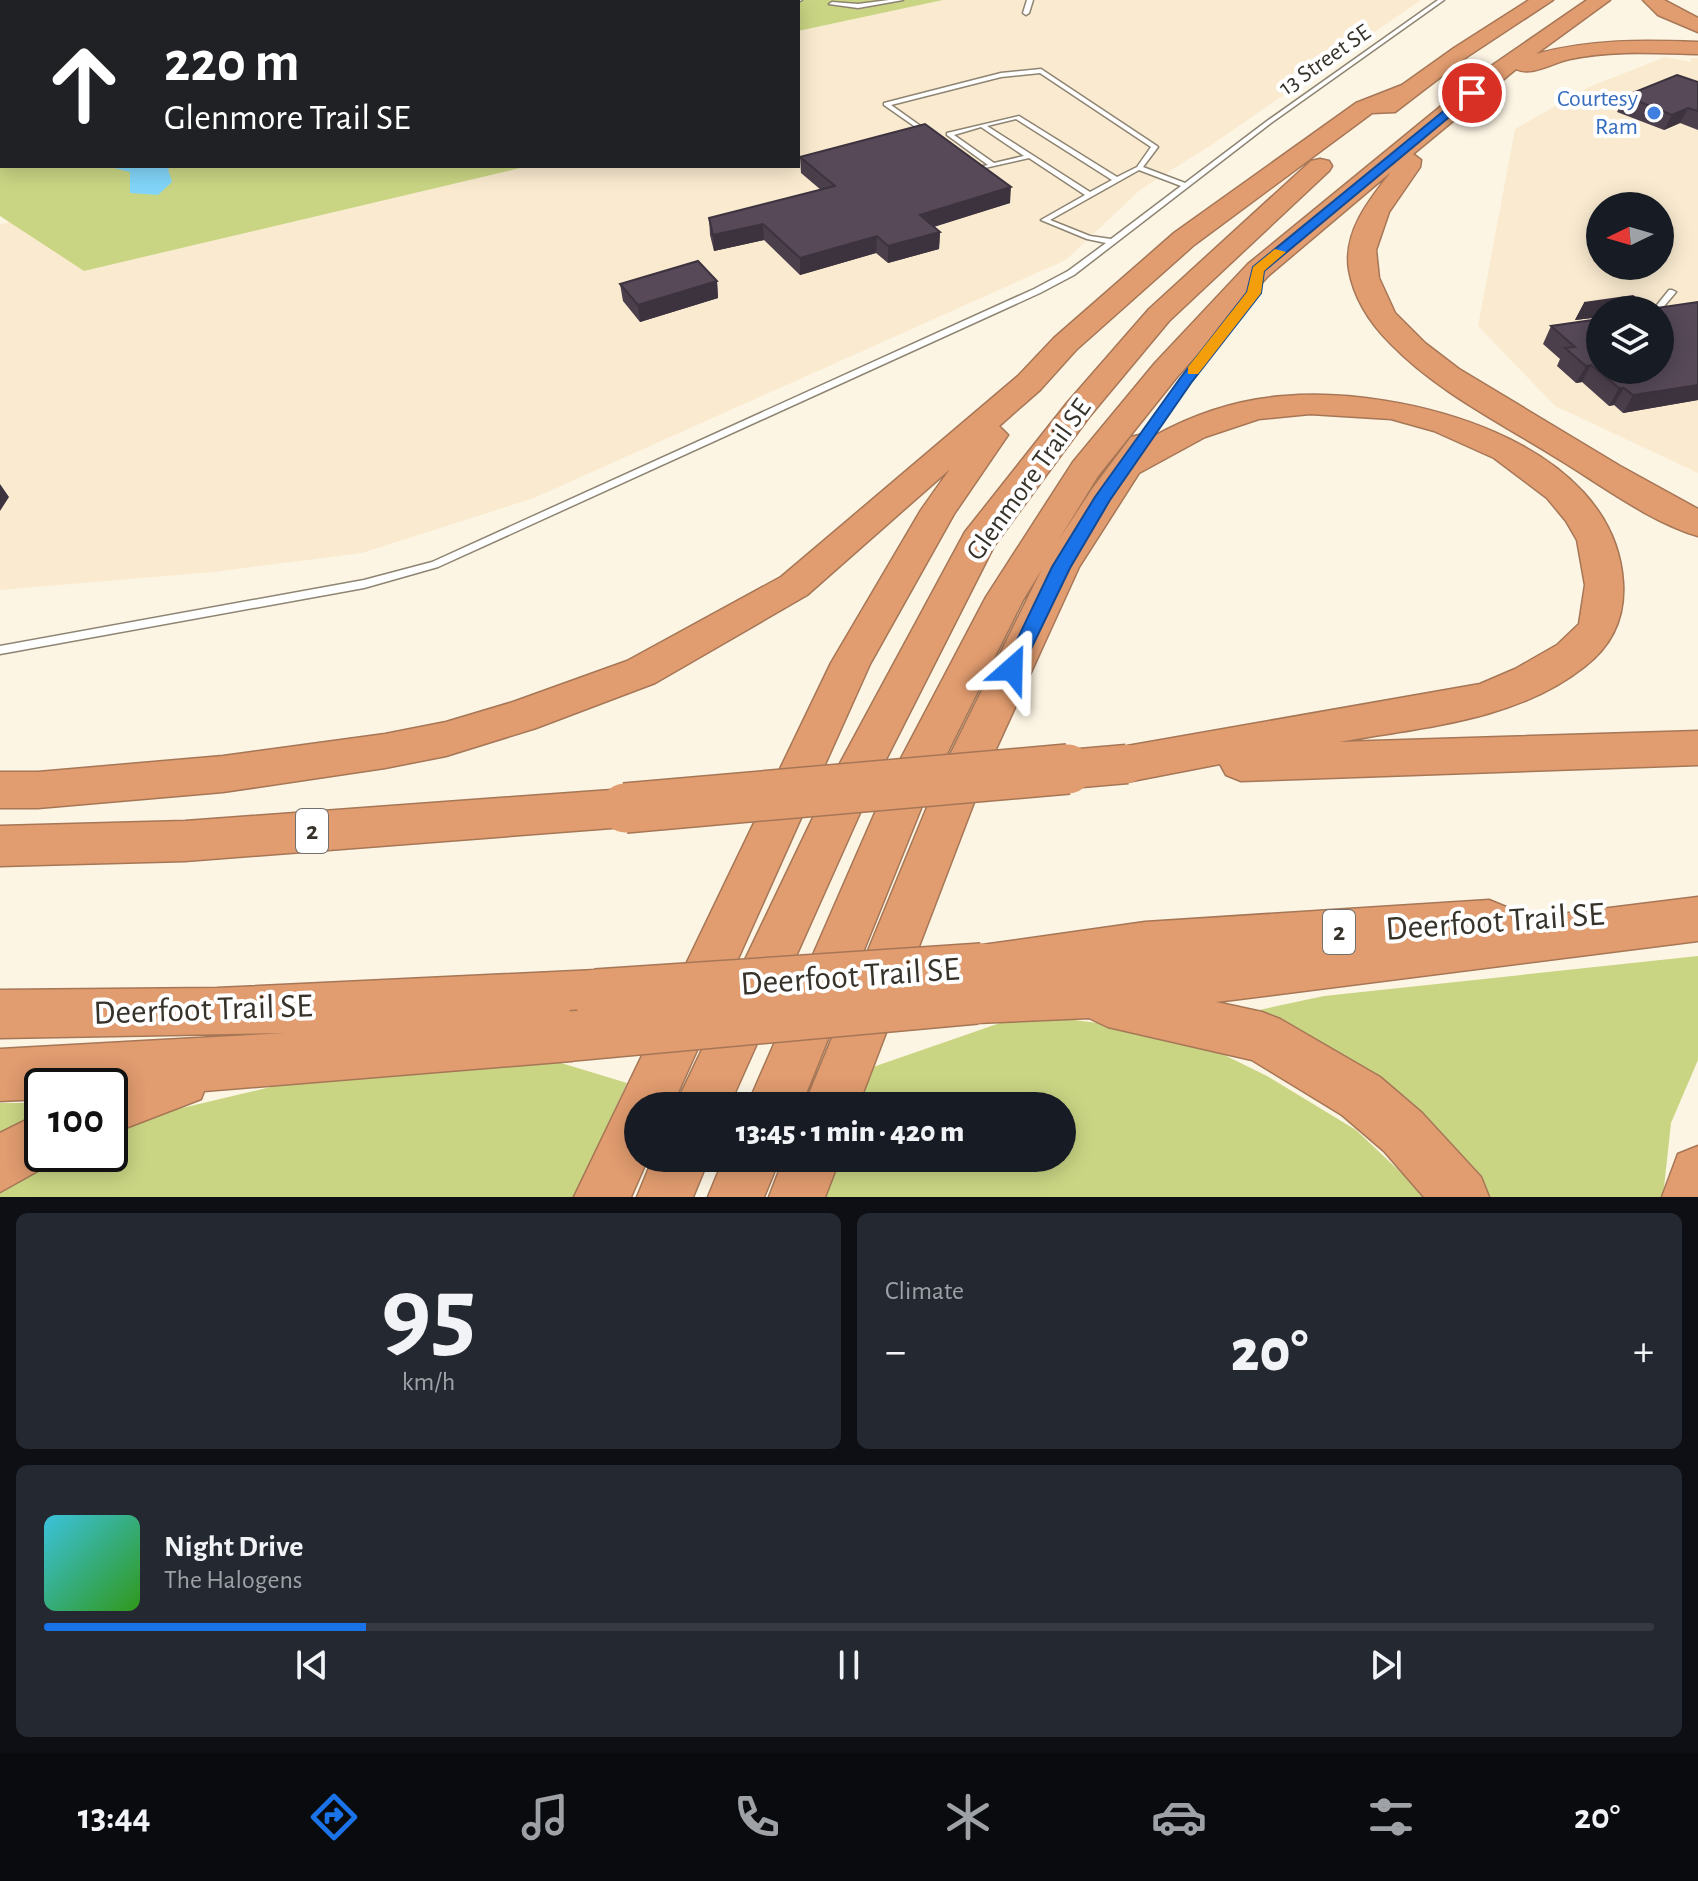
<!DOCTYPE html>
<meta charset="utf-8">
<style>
:root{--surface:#171b24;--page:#242831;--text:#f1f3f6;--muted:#9ea1a6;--line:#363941;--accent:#1a73e8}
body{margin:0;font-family:"Alegreya Sans",sans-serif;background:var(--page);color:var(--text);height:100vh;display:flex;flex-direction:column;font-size:30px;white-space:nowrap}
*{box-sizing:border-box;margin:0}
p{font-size:26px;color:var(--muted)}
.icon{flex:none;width:44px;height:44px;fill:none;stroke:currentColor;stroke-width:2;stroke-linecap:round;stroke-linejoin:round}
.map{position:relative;height:1197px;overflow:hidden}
.drawer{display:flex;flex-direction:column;gap:16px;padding:16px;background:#0d0f14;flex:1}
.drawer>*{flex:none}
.hud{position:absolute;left:0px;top:0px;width:800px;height:168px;box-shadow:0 4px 20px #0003;background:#202124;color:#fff;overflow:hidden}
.needle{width:52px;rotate:265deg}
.tools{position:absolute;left:1586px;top:192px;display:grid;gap:16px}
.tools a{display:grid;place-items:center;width:88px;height:88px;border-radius:50%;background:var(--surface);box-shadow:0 4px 20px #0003;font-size:40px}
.speed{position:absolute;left:24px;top:1068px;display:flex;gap:16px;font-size:40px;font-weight:700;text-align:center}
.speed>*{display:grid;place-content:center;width:104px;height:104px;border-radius:50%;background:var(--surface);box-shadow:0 4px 20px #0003;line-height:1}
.speed .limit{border:4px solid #111;border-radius:12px;background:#fff;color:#111}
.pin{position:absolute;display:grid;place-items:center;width:68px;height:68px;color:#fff;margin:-34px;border:4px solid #fff;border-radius:50%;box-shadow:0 2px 8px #0007}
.me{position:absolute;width:88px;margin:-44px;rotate:25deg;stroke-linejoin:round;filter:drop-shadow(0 0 6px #0008)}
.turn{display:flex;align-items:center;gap:28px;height:168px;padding:0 32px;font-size:36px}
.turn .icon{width:104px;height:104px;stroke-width:2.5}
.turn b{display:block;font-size:56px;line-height:68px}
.big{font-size:60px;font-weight:800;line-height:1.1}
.drawer .tile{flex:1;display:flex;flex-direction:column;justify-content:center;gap:12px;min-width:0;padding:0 28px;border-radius:12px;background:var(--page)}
.drawer .dial{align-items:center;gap:0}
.dial b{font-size:104px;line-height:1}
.song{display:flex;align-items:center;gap:24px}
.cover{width:96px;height:96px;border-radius:12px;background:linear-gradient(135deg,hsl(190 70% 55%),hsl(110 70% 35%))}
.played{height:8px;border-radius:4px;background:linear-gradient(90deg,var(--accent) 20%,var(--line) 20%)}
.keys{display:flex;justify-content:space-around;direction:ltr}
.heat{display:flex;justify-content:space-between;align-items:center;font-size:44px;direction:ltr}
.drawer .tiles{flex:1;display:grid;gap:16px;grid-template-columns:1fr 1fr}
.tile:last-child{grid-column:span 2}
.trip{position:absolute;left:624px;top:1092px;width:452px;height:80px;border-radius:40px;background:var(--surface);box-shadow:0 4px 20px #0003;font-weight:800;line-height:80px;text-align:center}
.dock{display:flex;height:128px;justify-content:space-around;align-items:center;background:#090b0e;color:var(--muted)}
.dock .icon{width:56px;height:56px}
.dock .on{color:var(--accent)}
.dock b{font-size:36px;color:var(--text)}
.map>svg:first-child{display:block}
.built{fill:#faebd0;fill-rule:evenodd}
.green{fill:#cad584}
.water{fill:#82d5f9}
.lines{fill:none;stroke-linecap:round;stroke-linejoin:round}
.service-casing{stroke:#8e8472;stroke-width:3}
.motorway-casing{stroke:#a67757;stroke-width:3}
.path{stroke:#9f998c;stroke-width:2;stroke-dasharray:2 4;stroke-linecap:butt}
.service{fill:#fff;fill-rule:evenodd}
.motorway{fill:#e19c6f;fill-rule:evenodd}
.motorway-bridge-far1-casing{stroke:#a67757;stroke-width:41;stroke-linecap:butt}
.motorway-bridge-casing{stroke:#a67757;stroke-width:52;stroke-linecap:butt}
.motorway-bridge-far1{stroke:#e19c6f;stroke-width:38}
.motorway-bridge{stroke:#e19c6f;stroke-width:49}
.wall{fill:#4b3f4c;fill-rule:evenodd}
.shaded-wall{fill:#3d333e}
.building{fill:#574958;stroke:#3d333e;stroke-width:2}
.route{fill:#1a73e8;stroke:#114b97;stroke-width:2}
.slow{fill:#f59e0b}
.shop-dot{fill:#3f7fe0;stroke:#fff;stroke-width:3}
.labels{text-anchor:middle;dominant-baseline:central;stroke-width:8;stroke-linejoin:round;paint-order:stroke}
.far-street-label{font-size:24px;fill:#37332b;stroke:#fff}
.far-shop-label{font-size:24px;fill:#366cbe;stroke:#fff;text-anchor:end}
.shield{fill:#fff;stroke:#73706b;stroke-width:2}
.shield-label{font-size:26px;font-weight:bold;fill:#37332b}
.street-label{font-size:28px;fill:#37332b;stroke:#fff}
.near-street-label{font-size:34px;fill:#37332b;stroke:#fff}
</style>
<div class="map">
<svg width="1698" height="1197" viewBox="0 0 1698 1197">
<rect width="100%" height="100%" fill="#fdf5e4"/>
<!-- built -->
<path class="built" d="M943 0H1421L1210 146 1141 189 1066 260 534 498 362 553 214 572 0 590V224L10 222 84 271 529 166H798V31Z
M1665 57 1692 62 1690 58H1698V473L1555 406 1478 326 1515 129 1589 87ZM1600 206H1660V266H1600ZM1600 310H1660V370H1600Z"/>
<!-- green -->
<path class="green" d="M453 0H943L798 31V2H447Z
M0 144 2 166H529L84 271 0 216Z
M1698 956V1060L1671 1123 1663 1197H1482L1245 1013 1324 996Z
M1026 1014 1138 1028 1196 1041 1267 1076 1356 1130 1427 1197H826L835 1158H1062V1106H849L873 1067Z
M548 1059 627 1083 574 1197H0V1193L59 1154H110V1129L148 1116 317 1076Z
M0 1103H42L39 1120 0 1146Z"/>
<!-- water -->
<path class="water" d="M112 0H429L106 2Z
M106 166H173L168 169 172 182 158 195 130 193V172Z"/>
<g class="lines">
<defs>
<path id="service" d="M794 0H802L798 2H790Z
M889 0H903L858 8 829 4 832 2 858 4Z
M1027 0H1033L1029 13 1026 15 1023 13Z
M1438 0H1444L1271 123 1074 275 1040 293 438 567 364 588 0 654V646L364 580 432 562 1034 289 1068 271 1106 243 1087 239 1041 220 1085 195 1029 158 976 170 971 167V165L979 167 988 165 947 135V133L1019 116 1117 177 1137 167 1151 147 1040 73 1001 77 891 105 929 132V134L927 135 884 105V103L1001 73 1041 69 1157 146 1158 147 1143 167 1185 183 1267 121ZM1016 119 1112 180 1090 192 987 126ZM981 127 1024 156 994 163 954 135ZM1139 170 1181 186 1111 239 1090 236 1050 220Z
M1669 290H1672L1676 292 1660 311 1653 310Z"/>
<path id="motorway" d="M1529 0H1553L1468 56 1395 112 1372 113 1194 245 1076 350 1040 390 999 426 1008 435 954 514 870 664 672 1106H638V1158H648L631 1197H574L831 663 921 510 950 469 807 595 655 683 536 728 446 756 385 768 223 792 38 808H0V772H38L223 756 385 734 446 722 513 702 627 661 781 577 1018 376 1054 338 1174 233 1356 103 1402 85 1454 48Z
M1587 0H1610L1536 54C1590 39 1643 40 1698 42V54C1656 53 1612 50 1570 59 1554 62 1532 77 1516 69L1413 154 1421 160 1420 167 1389 212 1376 250 1379 278 1395 313 1425 343 1459 369 1620 466 1698 509V536C1652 523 1601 485 1560 460 1503 424 1437 392 1390 343 1370 323 1354 298 1349 270 1343 232 1369 200 1391 172L1268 276 1177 377 1098 476 1058 541 1092 489 1131 437 1143 434 1154 436C1194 414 1239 399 1285 396 1401 386 1615 440 1623 583 1625 617 1612 646 1584 667 1516 721 1422 727 1339 742L1698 731V765L1241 781 1226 775 1220 764 1127 782 1112 776 1105 764 1112 752 1127 746 1480 684 1515 669 1557 645 1579 624 1585 585 1577 540 1566 521 1547 498 1494 458 1434 431 1391 419 1310 414 1259 419 1205 437 1139 473 1079 567 986 771 858 1106H804L942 771 1042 569 1023 600 926 796 801 1106H747L888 783 986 597 1073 462 1155 363 1248 264 1484 71Z
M1643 0H1664L1698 18V32L1658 15Z
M1320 159 1329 161 1332 166 1329 171 1169 321 1089 417 994 546 868 795 729 1106H675L831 780 965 532 1067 403 1149 309 1311 161Z
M625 789 641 795 647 808 641 821 625 827 185 861 0 866V826L185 821Z
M1698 897V941L1216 1002 1262 1012 1280 1019 1380 1077 1422 1113 1481 1177 1489 1197H1424L1384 1151 1342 1115 1252 1060 1108 1027 1089 1018 976 1023 958 1016 951 999 958 982 963 980 957 968 965 952 982 945 1145 922 1489 900 1506 907 1512 920Z
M596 970 614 977 621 994 614 1011 590 1018 598 1036 590 1054 572 1061 204 1091 201 1099 110 1134V1086H42V1099L0 1101V1049L286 1033 0 1038V990L217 988Z
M42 1112V1154H63L61 1158 0 1192V1133Z
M1698 1146V1197H1662L1678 1154Z
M653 1158H709L693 1197H637Z
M724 1158H780L764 1197H708Z
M784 1158H840L825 1197H769Z"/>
</defs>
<!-- service casing -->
<use href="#service" class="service-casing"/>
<!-- motorway casing -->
<use href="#motorway" class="motorway-casing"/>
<!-- path -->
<path class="path" d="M441 2 447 0"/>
<!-- service -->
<use href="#service" class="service"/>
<!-- motorway -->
<use href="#motorway" class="motorway"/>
<defs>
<path id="motorway-bridge-far1" d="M1046 771 1127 764"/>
<path id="motorway-bridge" d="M625 808 1068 769
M596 994 982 968
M572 1036 976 999"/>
</defs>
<!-- motorway-bridge-far1 casing -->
<use href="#motorway-bridge-far1" class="motorway-bridge-far1-casing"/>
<!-- motorway-bridge casing -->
<use href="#motorway-bridge" class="motorway-bridge-casing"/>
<!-- motorway-bridge-far1 -->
<use href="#motorway-bridge-far1" class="motorway-bridge-far1"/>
<!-- motorway-bridge -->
<use href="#motorway-bridge" class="motorway-bridge"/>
</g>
<!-- wall -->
<path class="wall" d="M1698 82V130L1680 123 1664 130 1617 112 1625 96Z
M800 157 1010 203 934 227 940 232 939 249 888 263 876 253 800 275 764 240 714 251 710 235 709 218 821 190 801 173Z
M717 281 718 298 640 322 623 301 620 284Z
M1633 296 1650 309 1698 302V400L1623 413 1614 405 1609 406 1582 382 1576 383 1557 366 1560 359 1543 344 1551 326 1590 321 1592 318 1575 320 1584 303ZM1600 310H1660V370H1600Z"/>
<!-- shaded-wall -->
<path class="shaded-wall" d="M1688 108 1680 123 1664 130 1672 115Z
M1011 187 1010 203 919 231 920 215Z
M763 224 764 240 714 251 713 235Z
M940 232 939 249 888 263V246Z
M877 236 876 253 800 275V258Z
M717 281 718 298 640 322 638 305Z
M1609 300 1603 310 1595 312 1592 318 1575 320 1584 303Z
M1591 365 1582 382 1576 383 1586 366Z
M1698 385V400L1623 413 1633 395Z
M1619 388H1624L1614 405 1609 406Z
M0 484 9 497 0 511Z"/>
<!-- building -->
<path class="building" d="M1677 75 1698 82V111L1688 108 1672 115 1625 96Z
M925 124 1011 187 920 215 940 232 888 246 877 236 800 258 763 224 713 235 709 218 835 186 800 157Z
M698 261 717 281 638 305 620 284Z
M1633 296 1650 309 1698 302V385L1633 395 1624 388H1619L1591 365 1586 366 1565 348 1575 347 1551 326 1600 319V370H1660V310H1601L1612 307 1609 300 1584 303Z"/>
<!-- route -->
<path class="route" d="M1468 91 1478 93 1264 271 1261 293 1191 383 1110 500 1070 568 1019 674H1006L1003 669 1052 567 1095 497 1181 377 1247 292 1253 267Z"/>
<!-- slow -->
<path class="slow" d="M1275 249 1286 252 1264 271 1261 293 1198 374H1188V367L1247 292 1253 267Z"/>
<!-- markers -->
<circle class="shop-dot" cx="1654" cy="113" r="8"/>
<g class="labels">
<!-- far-street labels -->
<g class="far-street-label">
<text transform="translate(1325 60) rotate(-35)">13 Street SE</text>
</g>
<!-- far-shop labels -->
<g class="far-shop-label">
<text x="1638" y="99">Courtesy<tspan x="1638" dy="28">Ram</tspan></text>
</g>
<!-- shield labels -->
<g class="shield">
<rect x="296" y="809" width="32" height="44" rx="6"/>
<rect x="1323" y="910" width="32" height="44" rx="6"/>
</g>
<g class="shield-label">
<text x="312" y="831">2</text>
<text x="1339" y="932">2</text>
</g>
<!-- street labels -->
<g class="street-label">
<text transform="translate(1029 480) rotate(-54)">Glenmore Trail SE</text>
</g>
<!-- near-street labels -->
<g class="near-street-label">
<text transform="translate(1495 922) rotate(-4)">Deerfoot Trail SE</text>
<text transform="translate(850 977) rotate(-4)">Deerfoot Trail SE</text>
<text transform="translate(203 1010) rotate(-2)">Deerfoot Trail SE</text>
</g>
</g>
</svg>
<div class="tools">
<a><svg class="needle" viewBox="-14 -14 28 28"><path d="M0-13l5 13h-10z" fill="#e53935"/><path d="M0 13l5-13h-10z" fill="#9ea1a6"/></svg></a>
<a><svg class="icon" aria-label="layers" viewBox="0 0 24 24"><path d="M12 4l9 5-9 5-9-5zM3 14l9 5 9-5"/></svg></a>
</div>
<div class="speed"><div class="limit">100</div></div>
<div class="pin" style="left:1472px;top:93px;background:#d93025"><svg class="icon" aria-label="arrive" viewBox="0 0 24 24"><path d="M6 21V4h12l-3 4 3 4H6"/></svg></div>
<svg class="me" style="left:1012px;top:669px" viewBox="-20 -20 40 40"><path d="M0-17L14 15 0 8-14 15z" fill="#1a73e8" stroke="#fff" stroke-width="4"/></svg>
<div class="trip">13:45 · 1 min · 420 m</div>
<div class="hud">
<div class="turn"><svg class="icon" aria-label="ahead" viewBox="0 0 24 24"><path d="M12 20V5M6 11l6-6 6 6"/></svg><div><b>220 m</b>Glenmore Trail SE</div></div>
</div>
</div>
<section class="drawer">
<div class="tiles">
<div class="tile dial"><b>95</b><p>km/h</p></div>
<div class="tile"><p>Climate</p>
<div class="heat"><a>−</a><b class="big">20°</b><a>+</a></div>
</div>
<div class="tile">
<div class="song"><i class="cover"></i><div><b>Night Drive</b><p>The Halogens</p></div></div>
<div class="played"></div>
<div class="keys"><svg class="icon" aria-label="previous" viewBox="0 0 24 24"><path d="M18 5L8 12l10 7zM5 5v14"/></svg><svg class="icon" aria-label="pause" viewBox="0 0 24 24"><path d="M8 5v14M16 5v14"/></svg><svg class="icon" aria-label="next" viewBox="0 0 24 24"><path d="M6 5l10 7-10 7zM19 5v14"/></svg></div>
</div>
</div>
</section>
<nav class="dock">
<b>13:44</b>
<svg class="icon on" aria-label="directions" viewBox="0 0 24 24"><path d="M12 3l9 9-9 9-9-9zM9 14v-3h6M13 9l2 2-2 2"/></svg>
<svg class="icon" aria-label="music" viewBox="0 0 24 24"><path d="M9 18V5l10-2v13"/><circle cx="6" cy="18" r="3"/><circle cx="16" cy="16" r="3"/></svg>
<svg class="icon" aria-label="phone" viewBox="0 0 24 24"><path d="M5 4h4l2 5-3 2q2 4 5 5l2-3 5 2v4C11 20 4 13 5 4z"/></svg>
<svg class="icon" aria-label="climate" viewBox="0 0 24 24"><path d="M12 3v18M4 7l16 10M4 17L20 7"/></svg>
<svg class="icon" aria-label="car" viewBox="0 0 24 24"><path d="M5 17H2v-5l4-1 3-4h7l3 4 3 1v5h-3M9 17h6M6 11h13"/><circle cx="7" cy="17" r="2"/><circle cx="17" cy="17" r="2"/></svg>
<svg class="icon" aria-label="filters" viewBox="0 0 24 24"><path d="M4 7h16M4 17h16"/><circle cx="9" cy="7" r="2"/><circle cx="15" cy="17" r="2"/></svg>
<b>20°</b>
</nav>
